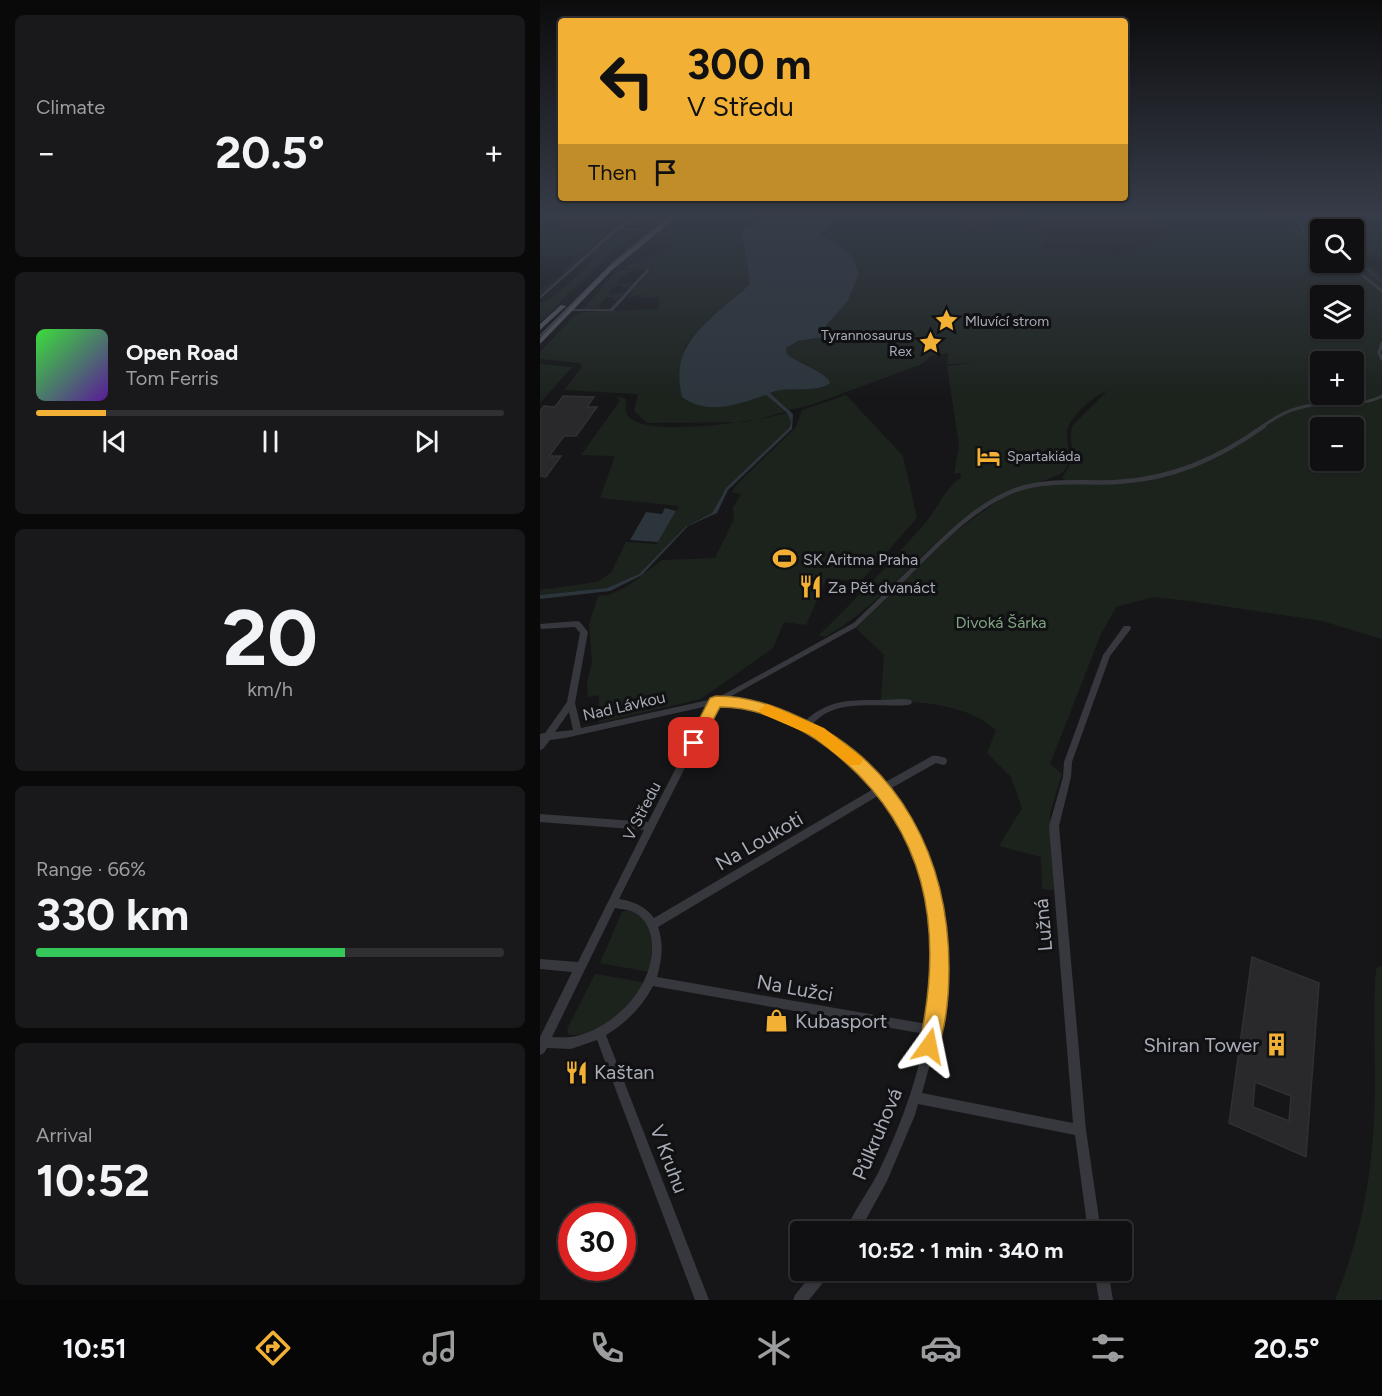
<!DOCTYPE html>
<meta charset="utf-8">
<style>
:root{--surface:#101012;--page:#19191b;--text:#f1f3f6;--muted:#9c9d9f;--line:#303032;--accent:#f2b134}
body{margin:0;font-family:Figtree,sans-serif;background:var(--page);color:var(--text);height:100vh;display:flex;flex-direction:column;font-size:22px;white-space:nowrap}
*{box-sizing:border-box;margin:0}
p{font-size:20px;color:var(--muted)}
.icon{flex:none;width:33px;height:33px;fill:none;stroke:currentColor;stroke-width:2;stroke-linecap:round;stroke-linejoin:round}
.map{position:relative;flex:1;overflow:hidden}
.side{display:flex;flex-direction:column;gap:15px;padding:15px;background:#09090a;width:540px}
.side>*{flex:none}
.guide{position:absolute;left:18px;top:18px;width:570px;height:183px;border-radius:6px;box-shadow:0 2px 4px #0004,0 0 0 2px var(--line);background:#f2b134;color:#111;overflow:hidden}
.buttons{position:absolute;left:770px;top:219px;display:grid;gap:12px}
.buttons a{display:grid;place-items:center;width:54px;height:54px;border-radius:6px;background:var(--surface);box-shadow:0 2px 4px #0004,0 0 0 2px var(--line);font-size:30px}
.speed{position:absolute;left:18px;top:1203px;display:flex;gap:12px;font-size:30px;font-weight:700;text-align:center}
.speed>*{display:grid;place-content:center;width:78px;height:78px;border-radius:50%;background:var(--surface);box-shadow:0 2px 4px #0004,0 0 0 2px var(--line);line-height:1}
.speed .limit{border:9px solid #d22;background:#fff;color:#111}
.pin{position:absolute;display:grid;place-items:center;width:51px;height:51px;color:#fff;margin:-26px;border-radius:12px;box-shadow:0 3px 9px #0006}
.me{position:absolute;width:66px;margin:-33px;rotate:12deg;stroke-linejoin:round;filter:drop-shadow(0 0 4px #0008)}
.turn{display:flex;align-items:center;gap:21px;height:126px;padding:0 30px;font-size:27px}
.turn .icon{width:78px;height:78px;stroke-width:2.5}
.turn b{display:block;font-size:42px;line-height:51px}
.then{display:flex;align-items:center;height:57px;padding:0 30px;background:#0003;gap:12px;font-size:22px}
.big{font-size:45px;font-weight:700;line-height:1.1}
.side .widget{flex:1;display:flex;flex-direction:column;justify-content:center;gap:9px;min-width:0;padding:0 21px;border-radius:9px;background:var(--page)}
.side .dial{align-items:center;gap:0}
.dial b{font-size:78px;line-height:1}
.song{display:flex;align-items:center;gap:18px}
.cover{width:72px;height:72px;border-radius:9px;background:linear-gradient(135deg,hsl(120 70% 55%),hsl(270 70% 35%))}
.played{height:6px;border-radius:3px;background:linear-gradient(90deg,var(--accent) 15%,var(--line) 15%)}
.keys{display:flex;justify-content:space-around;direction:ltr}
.heat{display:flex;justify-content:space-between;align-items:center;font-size:33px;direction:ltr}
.charge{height:9px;border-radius:4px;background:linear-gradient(90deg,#34c759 66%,var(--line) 0)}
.trip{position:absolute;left:250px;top:1221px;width:342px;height:60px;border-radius:6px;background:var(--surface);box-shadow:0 2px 4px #0004,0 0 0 2px var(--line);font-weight:700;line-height:60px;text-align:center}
.tab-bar{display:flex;height:96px;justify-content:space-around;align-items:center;background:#060607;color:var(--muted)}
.tab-bar .icon{width:42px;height:42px}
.tab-bar .active{color:var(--accent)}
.tab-bar b{font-size:27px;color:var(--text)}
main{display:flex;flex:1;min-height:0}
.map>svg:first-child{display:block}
.green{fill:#1c231d;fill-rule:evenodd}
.water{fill:#2c353c}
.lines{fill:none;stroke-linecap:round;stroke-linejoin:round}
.stream{stroke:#2c353c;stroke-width:1.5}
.building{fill:#29292c;stroke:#303034;stroke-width:1.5;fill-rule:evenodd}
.pedestrian-far2{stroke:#37383d;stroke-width:3}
.pedestrian-far1{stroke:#37383d;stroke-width:4.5}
.pedestrian{stroke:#37383d;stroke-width:5}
.minor{fill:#37383d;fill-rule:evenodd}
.primary{fill:#53555c;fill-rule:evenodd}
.tram{stroke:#4a4c52;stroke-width:1.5}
.route{fill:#f2b134;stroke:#9d7322;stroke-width:1.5}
.slow{fill:#f59e0b}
.labels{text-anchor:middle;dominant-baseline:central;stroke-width:6;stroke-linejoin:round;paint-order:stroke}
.far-poi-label{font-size:14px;fill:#a8adb8;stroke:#111113;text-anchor:start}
.poi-label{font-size:16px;fill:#a8adb8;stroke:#111113;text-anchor:start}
.park-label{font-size:16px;fill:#7fa381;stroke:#111113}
.street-label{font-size:16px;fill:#a8adb8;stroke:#111113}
.near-street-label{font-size:20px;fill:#a8adb8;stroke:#111113}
.near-poi-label{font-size:20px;fill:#a8adb8;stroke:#111113;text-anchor:start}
</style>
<main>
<section class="side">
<div class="widget"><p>Climate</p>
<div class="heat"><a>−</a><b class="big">20.5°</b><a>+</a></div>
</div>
<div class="widget">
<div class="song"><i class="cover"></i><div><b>Open Road</b><p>Tom Ferris</p></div></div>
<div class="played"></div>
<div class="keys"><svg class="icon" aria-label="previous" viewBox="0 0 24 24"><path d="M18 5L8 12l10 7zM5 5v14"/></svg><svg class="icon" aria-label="pause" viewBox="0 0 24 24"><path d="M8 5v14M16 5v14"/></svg><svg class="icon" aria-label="next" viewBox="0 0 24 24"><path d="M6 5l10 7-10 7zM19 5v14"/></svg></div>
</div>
<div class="widget dial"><b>20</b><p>km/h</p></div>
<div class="widget"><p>Range · 66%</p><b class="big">330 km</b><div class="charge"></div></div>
<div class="widget"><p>Arrival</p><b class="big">10:52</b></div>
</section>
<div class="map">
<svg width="842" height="1300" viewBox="0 0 842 1300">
<rect width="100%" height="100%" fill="#161618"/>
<!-- green -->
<path class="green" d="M141 216H225L204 229 202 233 211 283 166 322 145 346 146 400C173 413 199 404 226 395L245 412 206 422 107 423 94 411 98 394 24 390 42 367 40 363 0 359V352L34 316 43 312 118 309 120 297 99 298 101 295 87 298 111 270 83 269C99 257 118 256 135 244L123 234Z
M298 216H422L431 221 432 225 427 230 433 233 444 228 446 216H492L497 232 505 234 504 249 555 251 579 256 631 235 630 232 597 216H842V259L835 255 814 257 842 274V639L782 621 650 601 614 597 576 607 561 634 510 764 522 774 510 813 514 890 502 889 501 857 459 846 482 808 471 777 447 753 456 730C426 703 379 702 341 700L344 655 316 628 412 534 463 497 476 491 525 481 522 477C543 448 526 452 532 426L567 391C554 395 528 418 527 432 526 446 534 460 523 472 514 480 474 488 459 496 392 532 351 600 285 637L279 635C317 598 352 561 387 521 398 507 406 487 421 478L420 473 414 474 419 445 407 366 434 363 407 364 408 353 391 356 382 364 271 405 249 410 230 393 243 389 282 388 287 377 253 360 246 353V348L258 341 276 339 307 302 315 281 280 234ZM780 230H813V262H780ZM780 296H813V328H780ZM780 362H813V394H780ZM780 428H813V460H780Z
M23 221 17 233 69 232 0 295V290L16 279 37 257 0 256V222Z
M77 231 97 234 64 260 0 322V303L16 295 53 260 51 255Z
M78 270 103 271 90 272 79 279 78 283H93L88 288 78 285 70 290V295L85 291 76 301H72L75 298 66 297 58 307 67 308 74 304 71 307 43 309Z
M0 364 32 367 0 403Z
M306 395 363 456 377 518 320 582 287 578 266 625 244 622 233 648 161 699 59 723V695L48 697 47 683 52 663 49 624 58 596 69 595 88 586 122 560 175 558 194 519 193 508 201 494 192 492 197 484 256 427 262 410Z
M76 396 86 399C86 406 84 412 89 417 110 438 218 421 247 413L251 422 244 435 182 494 172 513 145 527 99 574 67 588 0 595V590L57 582 71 573 86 542 117 544 139 506 60 498 75 456 41 455 80 401Z
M88 910C118 919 113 947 109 972L60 963 82 912Z
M842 965V1300H795C819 1242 831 1183 834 1121 837 1071 832 1020 836 969Z
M55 974 102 982 103 988C83 1010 61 1037 29 1035L27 1029Z"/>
<!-- water -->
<path class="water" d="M225 216H298L280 234C301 247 311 247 319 274L307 302 286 326 285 337 258 341 246 348V353C255 363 288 372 290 383 278 394 248 385 230 393L253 414 252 429 188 490 177 513 148 526 102 575 70 591 0 599V595L67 588 99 574 145 527 172 513 186 488 249 428 251 422 247 413 226 395C199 404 167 416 142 397 131 350 157 330 189 302 197 295 204 291 210 283L202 233 204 229Z
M125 508 136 511 118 542 90 540 106 512 122 514Z"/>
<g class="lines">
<!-- stream -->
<path class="stream" d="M736 216 772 243 770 250 780 254
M813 262 821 264 842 282"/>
</g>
<!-- building -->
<path class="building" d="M23 396 54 397 47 407H57L36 436H24L9 456H21L6 477 0 476V411L4 406 15 407Z
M712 957 779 983 766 1157 689 1123ZM715 1082 751 1096 749 1121 713 1107Z"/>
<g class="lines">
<!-- pedestrian-far2 -->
<path class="pedestrian-far2" d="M755 216 767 236 780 247
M806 262 842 291
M842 343 839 353 842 359
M722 427C738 415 752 408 773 405 796 402 821 407 842 396"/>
<!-- pedestrian-far1 -->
<path class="pedestrian-far1" d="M366 576C398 545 431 508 473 491 505 478 543 484 577 482 633 479 679 458 724 426"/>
<!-- pedestrian -->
<path class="pedestrian" d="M179 700 315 625 368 574"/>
<!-- minor -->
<path class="minor" d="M93 216H97L81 228 118 231 116 232 78 230 0 299V296L75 228Z
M107 269 110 270 73 311H30L28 310 30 309H70Z
M37 621 40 622 48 632 35 703 41 728 182 697C212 699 238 708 265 721 289 699 311 700 342 700 351 700 362 698 371 700L372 702 371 704 368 705C345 707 311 702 291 711 283 714 277 719 272 725L309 750 342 784 392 756C397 755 401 757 406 758L407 761 406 764 403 765 396 763 348 790 356 798 387 858 402 920 404 984 394 1050 382 1093 533 1123 509 826 523 777 524 762 563 655 584 626H590L591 628 590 630 570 656 532 762 531 777 519 826 546 1130 561 1232H548L535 1135 378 1104 375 1115 347 1181 319 1232H305C314 1210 329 1191 339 1171 359 1129 378 1080 385 1034L113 986C102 1007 86 1023 66 1035L169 1300H155L57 1040 31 1049 7 1048 4 1053 0 1055V1037L32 972 0 969V959L38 962 104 830 0 822V814L108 822 168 706 25 738 10 740 3 749 0 750V734L5 733 27 702 40 633 35 627 1 629 0 624ZM182 703C218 706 250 719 281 739 288 744 297 749 303 755 315 765 325 777 335 788L114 918C105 906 93 901 79 899L177 704ZM29 712 33 730 15 732ZM341 794 350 804 378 858 392 920 393 984 387 1024 117 977C122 959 124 944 118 927ZM75 908C80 909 87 909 93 912 116 923 115 954 107 974 103 984 97 994 90 1002 75 1019 53 1034 31 1037 25 1038 18 1037 12 1037Z
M275 1270H290L289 1275 269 1300H253L255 1295Z
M554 1270H568L573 1300H559Z"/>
<!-- primary -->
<path class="primary" d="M132 216H138L72 270 0 344V338L68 268Z
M21 305 26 306 0 330V324Z"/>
<!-- tram -->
<path class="tram" d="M0 336 74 262 131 216"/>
</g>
<!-- sky -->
<linearGradient id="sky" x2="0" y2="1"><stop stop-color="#0c0c0d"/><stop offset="0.54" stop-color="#363c48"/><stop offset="1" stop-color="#363c48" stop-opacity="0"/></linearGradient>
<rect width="842" height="398" fill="url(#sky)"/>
<!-- route -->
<path class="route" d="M176 696C205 696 232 704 259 717 360 762 409 859 409 968 409 996 407 1026 396 1053L389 1056 382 1053 379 1046C405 928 388 825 288 748 258 725 218 707 180 707L159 747H149L146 743 149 739 170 698Z"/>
<!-- slow -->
<path class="slow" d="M227 704 284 728 320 756 323 760 320 765H309L273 736 222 714 219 710Z"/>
<!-- icons -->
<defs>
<symbol id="sight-bare" viewBox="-9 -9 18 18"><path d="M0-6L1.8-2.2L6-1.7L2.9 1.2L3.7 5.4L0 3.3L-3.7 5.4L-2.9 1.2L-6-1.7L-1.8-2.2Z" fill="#f2b134" stroke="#111113" stroke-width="2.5" paint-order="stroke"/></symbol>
<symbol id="hotel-bare" viewBox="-9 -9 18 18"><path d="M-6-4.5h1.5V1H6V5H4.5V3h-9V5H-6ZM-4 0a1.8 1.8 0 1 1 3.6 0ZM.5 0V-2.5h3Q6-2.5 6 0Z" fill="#f2b134" stroke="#111113" stroke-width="2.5" paint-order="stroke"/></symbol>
<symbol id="stadium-bare" viewBox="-9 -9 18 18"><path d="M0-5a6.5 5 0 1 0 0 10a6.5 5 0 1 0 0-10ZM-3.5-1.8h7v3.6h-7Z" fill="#f2b134" stroke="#111113" stroke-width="2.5" paint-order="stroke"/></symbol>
<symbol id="restaurant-bare" viewBox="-9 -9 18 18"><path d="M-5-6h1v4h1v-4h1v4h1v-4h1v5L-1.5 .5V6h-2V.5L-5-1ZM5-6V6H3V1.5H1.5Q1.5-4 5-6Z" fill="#f2b134" stroke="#111113" stroke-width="2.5" paint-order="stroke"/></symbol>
<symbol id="shop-bare" viewBox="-9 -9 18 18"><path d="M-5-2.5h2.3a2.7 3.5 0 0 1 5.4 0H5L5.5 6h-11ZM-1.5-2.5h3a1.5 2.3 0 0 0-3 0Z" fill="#f2b134" stroke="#111113" stroke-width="2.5" paint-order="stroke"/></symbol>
<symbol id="building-bare" viewBox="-9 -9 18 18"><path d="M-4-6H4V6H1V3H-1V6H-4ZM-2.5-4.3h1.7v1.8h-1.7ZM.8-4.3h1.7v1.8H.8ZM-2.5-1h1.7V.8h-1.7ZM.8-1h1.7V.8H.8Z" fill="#f2b134" stroke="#111113" stroke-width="2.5" paint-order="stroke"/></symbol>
</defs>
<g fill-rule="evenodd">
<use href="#sight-bare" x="390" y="304" width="33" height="33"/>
<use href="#sight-bare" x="374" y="326" width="33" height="33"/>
<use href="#hotel-bare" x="432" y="440" width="33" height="33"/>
<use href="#stadium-bare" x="228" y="542" width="33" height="33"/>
<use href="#restaurant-bare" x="254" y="570" width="33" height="33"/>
<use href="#shop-bare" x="220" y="1004" width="33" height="33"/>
<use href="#building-bare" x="720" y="1028" width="33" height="33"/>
<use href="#restaurant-bare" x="20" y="1056" width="33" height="33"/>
</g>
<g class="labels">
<!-- far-poi labels -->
<g class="far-poi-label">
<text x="425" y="321">Mluvící strom</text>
<text x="372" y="335" text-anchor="end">Tyrannosaurus<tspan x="372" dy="16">Rex</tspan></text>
<text x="467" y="456">Spartakiáda</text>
</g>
<!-- poi labels -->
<g class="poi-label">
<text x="263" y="559">SK Aritma Praha</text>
<text x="288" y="587">Za Pět dvanáct</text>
</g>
<!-- park labels -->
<g class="park-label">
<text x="461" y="622">Divoká Šárka</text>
</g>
<!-- street labels -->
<g class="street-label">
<text transform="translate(84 706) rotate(-13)">Nad Lávkou</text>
<text transform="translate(102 811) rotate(-63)">V Středu</text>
</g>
<!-- near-street labels -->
<g class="near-street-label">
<text transform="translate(219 841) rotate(-30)">Na Loukoti</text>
<text transform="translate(503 925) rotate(-95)">Lužná</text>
<text transform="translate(255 988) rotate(10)">Na Lužci</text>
<text transform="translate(337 1134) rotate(-67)">Půlkruhová</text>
<text transform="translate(129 1159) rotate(69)">V Kruhu</text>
</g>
<!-- near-poi labels -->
<g class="near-poi-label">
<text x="255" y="1021">Kubasport</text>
<text x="719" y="1045" text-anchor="end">Shiran Tower</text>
<text x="54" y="1072">Kaštan</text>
</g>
</g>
</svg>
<div class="buttons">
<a><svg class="icon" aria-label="search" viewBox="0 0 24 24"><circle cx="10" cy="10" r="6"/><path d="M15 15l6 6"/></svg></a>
<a><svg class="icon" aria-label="layers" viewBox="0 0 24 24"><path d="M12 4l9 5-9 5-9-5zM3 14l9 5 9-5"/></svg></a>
<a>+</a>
<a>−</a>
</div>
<div class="speed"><div class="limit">30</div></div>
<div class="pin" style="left:154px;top:743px;background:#d93025"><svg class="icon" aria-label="arrive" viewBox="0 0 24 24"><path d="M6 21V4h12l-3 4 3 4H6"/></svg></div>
<svg class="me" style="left:389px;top:1046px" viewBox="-20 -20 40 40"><path d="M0-17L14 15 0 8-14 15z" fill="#f2b134" stroke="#fff" stroke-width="4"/></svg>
<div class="trip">10:52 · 1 min · 340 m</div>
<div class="guide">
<div class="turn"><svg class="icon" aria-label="left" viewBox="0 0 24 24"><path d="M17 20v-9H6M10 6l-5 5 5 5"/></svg><div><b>300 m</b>V Středu</div></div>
<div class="then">Then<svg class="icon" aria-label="arrive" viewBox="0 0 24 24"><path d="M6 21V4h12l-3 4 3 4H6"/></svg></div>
</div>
</div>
</main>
<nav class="tab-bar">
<b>10:51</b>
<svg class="icon active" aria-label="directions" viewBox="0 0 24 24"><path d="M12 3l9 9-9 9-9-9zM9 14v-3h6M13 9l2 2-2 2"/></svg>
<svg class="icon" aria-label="music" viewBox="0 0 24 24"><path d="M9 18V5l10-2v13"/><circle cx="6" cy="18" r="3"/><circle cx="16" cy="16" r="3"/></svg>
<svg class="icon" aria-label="phone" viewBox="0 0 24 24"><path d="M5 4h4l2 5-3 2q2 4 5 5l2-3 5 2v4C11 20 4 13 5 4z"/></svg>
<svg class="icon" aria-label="climate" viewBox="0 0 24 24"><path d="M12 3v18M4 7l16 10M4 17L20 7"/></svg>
<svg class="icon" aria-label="car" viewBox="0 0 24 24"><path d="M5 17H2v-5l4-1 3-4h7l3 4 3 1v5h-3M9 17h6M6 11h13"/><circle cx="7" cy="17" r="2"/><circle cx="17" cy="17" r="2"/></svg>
<svg class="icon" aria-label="filters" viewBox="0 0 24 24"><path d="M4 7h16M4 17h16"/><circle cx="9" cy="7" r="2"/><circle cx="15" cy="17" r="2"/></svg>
<b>20.5°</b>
</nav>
